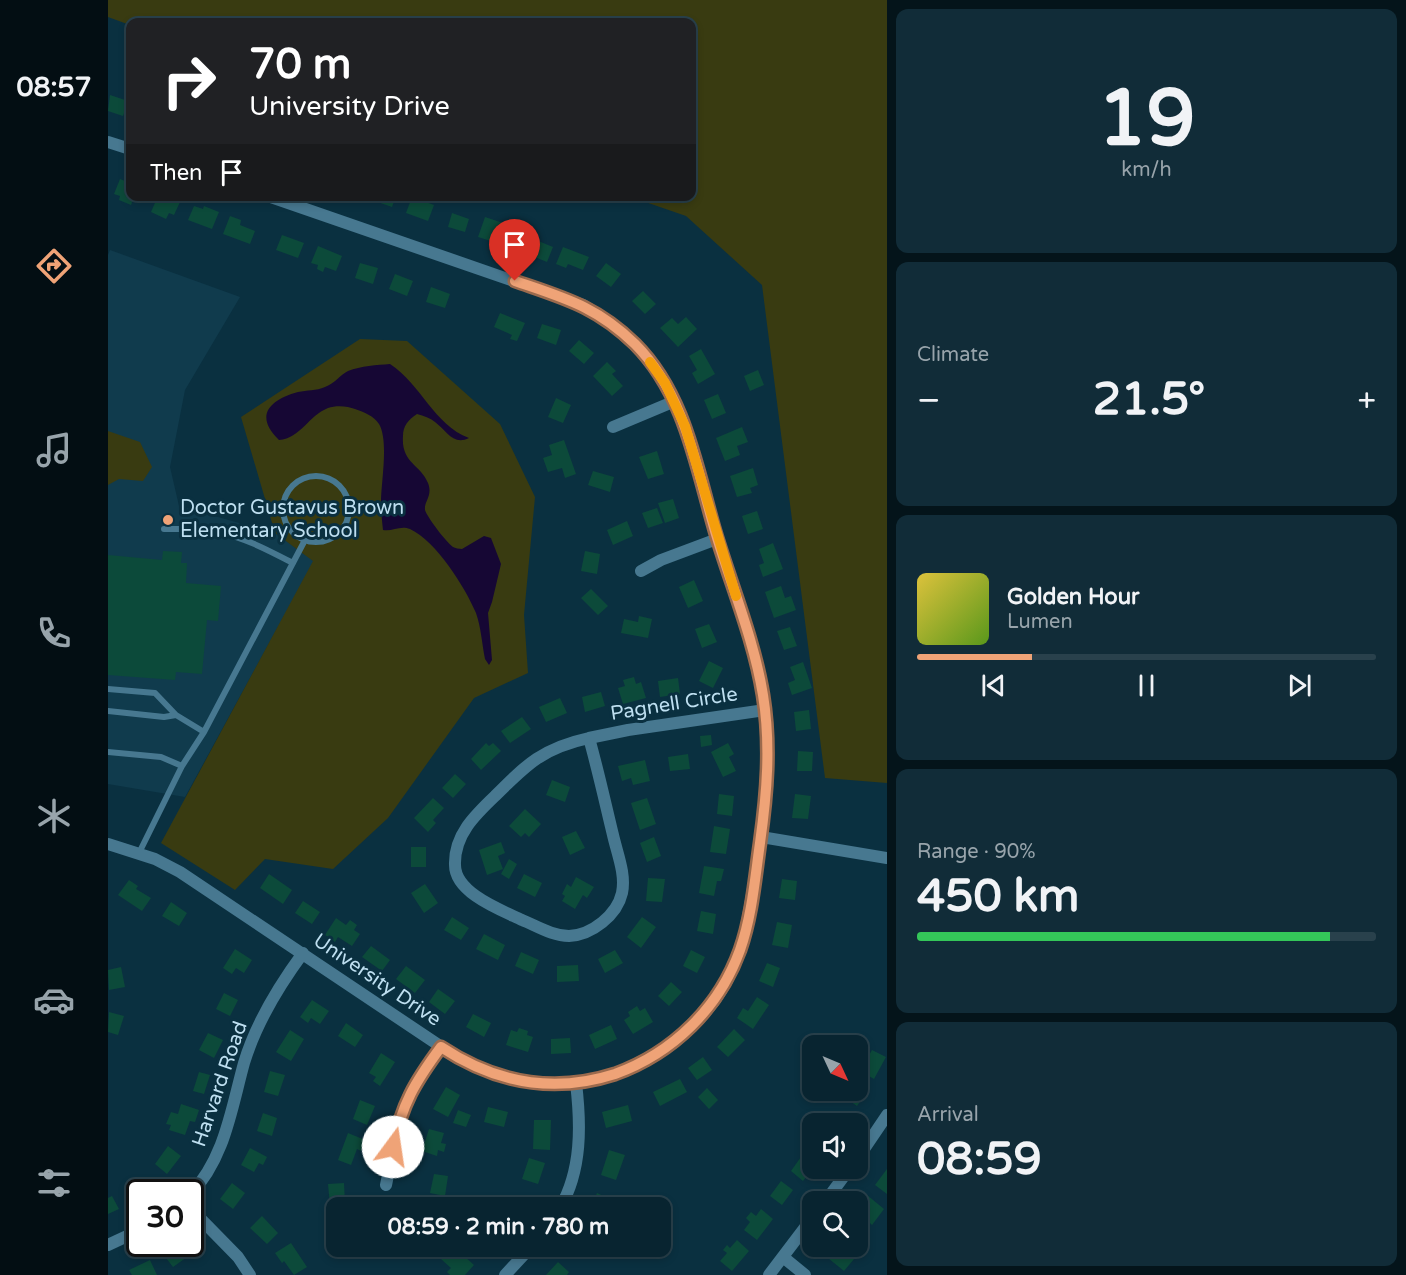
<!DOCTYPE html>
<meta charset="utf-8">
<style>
:root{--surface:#082430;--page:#112c38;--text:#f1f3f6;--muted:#98a4ab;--line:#29414c;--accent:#efa377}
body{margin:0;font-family:"Varela Round",sans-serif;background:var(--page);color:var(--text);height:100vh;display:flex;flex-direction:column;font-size:22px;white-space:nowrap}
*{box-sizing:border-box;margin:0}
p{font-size:20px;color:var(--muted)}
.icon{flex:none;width:33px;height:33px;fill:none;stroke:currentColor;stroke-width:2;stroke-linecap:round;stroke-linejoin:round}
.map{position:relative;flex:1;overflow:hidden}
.panel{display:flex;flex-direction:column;gap:9px;padding:9px;background:#04141a;width:519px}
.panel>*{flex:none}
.guide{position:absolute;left:18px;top:18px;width:570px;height:183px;border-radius:12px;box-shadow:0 3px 9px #0003,0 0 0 2px var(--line);background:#202124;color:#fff;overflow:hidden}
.needle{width:39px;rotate:134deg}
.tools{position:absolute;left:694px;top:1035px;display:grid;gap:12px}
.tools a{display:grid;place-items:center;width:66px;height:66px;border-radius:12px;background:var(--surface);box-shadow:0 3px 9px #0003,0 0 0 2px var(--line);font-size:30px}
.speed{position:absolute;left:18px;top:1179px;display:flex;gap:12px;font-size:30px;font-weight:700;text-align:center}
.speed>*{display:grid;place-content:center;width:78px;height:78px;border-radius:50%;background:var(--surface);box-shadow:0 3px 9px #0003,0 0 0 2px var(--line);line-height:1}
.speed .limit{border:3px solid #111;border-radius:9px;background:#fff;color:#111}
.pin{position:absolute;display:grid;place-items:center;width:51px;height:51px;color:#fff;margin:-62px -26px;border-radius:50% 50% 50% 0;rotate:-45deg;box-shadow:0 0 6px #0007}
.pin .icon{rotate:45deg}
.me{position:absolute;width:66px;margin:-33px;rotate:14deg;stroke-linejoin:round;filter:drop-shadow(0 0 4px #0008)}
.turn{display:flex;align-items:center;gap:21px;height:126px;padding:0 24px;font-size:27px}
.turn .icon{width:78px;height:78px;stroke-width:2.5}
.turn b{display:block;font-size:42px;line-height:51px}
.then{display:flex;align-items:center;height:57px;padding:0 24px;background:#0003;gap:12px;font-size:22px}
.big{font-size:45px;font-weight:800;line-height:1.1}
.panel .card{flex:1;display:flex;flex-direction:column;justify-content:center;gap:9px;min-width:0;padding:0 21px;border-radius:12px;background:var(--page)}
.panel .dial{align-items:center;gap:0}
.dial b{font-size:78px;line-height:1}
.song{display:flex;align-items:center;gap:18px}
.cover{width:72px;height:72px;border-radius:9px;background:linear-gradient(135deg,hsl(50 70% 55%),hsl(90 70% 35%))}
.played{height:6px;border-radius:3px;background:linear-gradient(90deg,var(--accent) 25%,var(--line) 25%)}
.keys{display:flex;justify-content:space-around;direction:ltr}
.heat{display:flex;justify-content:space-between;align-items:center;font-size:33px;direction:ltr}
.charge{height:9px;border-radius:4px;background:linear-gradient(90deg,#34c759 90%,var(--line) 0)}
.trip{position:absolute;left:218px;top:1197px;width:345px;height:60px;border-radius:12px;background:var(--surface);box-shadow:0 3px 9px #0003,0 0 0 2px var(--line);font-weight:800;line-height:60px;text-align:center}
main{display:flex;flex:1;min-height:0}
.tab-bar{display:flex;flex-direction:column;width:108px;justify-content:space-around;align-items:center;background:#030e13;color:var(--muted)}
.tab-bar .icon{width:42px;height:42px}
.tab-bar .active{color:var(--accent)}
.tab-bar b{font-size:27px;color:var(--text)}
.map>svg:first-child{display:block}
.built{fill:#103b4d}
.green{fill:#393b11}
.water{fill:#160734}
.building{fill:#0c4a3a}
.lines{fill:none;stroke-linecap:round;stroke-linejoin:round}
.lane{stroke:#477890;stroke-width:6}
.street{stroke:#477890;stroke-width:12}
.route-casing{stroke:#9b6a4d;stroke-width:15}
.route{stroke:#efa377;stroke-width:10}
.slow{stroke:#f59e0b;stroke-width:10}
.poi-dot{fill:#efa377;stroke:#0a3040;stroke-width:2}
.labels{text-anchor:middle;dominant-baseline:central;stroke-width:6;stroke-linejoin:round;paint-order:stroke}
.poi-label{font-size:20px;fill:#bedff0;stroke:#0a3040;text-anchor:start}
.street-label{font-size:20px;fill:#bedff0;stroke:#0a3040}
</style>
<main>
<nav class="tab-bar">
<b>08:57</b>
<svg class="icon active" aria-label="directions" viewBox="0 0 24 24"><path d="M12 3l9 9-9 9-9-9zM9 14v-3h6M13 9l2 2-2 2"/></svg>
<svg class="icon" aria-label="music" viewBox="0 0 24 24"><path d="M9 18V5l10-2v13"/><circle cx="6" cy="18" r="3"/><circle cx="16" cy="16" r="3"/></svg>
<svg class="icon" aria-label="phone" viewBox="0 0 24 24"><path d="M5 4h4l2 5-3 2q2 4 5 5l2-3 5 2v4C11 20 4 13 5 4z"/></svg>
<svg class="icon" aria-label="climate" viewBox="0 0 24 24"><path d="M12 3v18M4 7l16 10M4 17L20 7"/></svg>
<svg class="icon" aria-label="car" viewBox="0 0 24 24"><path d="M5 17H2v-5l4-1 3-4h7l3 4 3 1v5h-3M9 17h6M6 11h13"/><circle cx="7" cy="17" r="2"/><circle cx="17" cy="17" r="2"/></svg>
<svg class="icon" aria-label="filters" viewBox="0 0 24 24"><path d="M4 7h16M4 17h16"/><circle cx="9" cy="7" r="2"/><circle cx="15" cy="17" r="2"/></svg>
</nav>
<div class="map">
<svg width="779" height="1275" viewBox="0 0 779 1275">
<rect width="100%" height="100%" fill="#0a3040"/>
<!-- built -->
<path class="built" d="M2 250 132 297 77 390 62 467 71 506 167 533 206 561 77 797 0 784V255Z"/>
<!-- green -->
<path class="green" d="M0 0H779V783L717 778 654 285 578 216 523 197 584 196V22H22V25L0 17Z
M252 339 299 341 392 424 427 497 416 615 420 673 366 698 280 818 225 869 157 859 127 890 53 843 205 561 167 533 133 417Z
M0 431 32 442 44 467 35 481 11 479 0 485Z"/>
<!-- water -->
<path class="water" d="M282 364C313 384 326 425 361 438 345 446 338 430 327 422 322 418 316 416 309 414 300 420 295 426 295 436 293 463 312 464 320 483 325 496 316 501 317 510 319 517 338 542 345 547 347 548 351 549 354 549L376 536 383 538 393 564 384 602 380 613 384 660 381 665 377 659C374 644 373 627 368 613 357 587 328 541 302 529 292 525 284 532 275 530 274 521 273 511 273 502 273 482 281 441 271 424 266 416 256 412 247 409 240 406 228 405 220 408 200 416 193 438 171 440 146 416 161 400 190 392 199 390 208 391 217 387 226 384 232 375 240 371 253 366 269 365 282 364Z"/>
<!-- building -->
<path class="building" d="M2 95 20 101 15 116 0 111Z
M12 179 22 183V196H32L30 201 25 199 23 205 11 200 12 196 6 194Z
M50 196H60L72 202 66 215 61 213 58 219 43 212Z
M262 196H288L284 207 261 199Z
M304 197 326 205 320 221 298 213Z
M86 206 95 209 96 206 111 212 104 229 80 220Z
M344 213 361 219 357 232 340 227Z
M122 216 133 220 132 225 147 231 142 244 115 234Z
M377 217 398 224 396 230 404 233 399 246 370 237Z
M174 235 196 243 190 258 168 250Z
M418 236 445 247 439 262 412 251Z
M210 246 234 256 228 271 217 267 215 272 209 269 210 265 203 263Z
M455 247 481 257 475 270 460 264 458 268 448 264Z
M252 263 270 268 265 284 247 278Z
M498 263 513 274 503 287 488 276Z
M287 274 305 281 299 296 281 289Z
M323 287 342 294 337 308 318 302Z
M535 291 548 304 537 314 524 301Z
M392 313 417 323 409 341 402 339 404 335 386 327Z
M578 317 589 329 570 347 552 328 564 318 570 324Z
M434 324 453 330 448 345 429 338Z
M471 340 486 353 476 364 461 351Z
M593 349 607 374 590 384 584 373 589 370 581 356Z
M499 362 508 371 504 374 515 386 504 396 485 376Z
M650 370 656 385 642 391 636 376Z
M610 394 618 413 604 419 596 400Z
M448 398 463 405 455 423 440 417Z
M634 427 640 442 629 446 632 455 617 461 608 438Z
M456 440 468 474 457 478 454 468 440 472 435 458 444 455 441 445Z
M549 451 556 474 540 479 531 457Z
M645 468 650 485 642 488 644 493 629 497 622 476Z
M485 471 506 477 502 492 480 485Z
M565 499 571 518 557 523 550 503Z
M549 508 555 523 540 528 534 513Z
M649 511 655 529 640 534 634 516Z
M519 521 525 536 505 545 499 530Z
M665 543 675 569 655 577 651 565 656 563 651 549Z
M55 551 74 552 73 563H79L78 583 113 586 110 621 99 620 94 674 68 672 67 680 0 675V555L54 560Z
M477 551 492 554 489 574 473 571Z
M586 580 595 601 580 608 571 587Z
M673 586 677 598 683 596 688 610 666 618 657 592Z
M483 589 500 606 490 615 473 598Z
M531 616 544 619 540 638 513 633 516 619 530 622Z
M601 624 609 642 594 648 587 629Z
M682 627 689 646 676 650 669 631Z
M601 661 615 668 605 688 591 681Z
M695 662 704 688 684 695 680 683 687 680 682 667Z
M526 677 528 684 533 682 538 698 515 704 510 688 517 686 515 680Z
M570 678 572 694 552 697 550 681Z
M493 692 497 706 477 712 474 697Z
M452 698 459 713 438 722 431 707Z
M701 710 703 729 688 731 686 712Z
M414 717 423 729 402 743 393 731Z
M603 735 604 745 593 747 592 736Z
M378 743 381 746 385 743 393 751 373 770 363 759Z
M620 743 626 754 621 757 628 771 615 777 603 752Z
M690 751 705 752 704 771H689Z
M580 754 582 769 562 771 560 757Z
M537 760 542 781 525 785 523 778 514 781 510 766Z
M347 774 358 784 345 798 334 788Z
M444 780 462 787 457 802 438 795Z
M611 794 626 796 624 816 609 814Z
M687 794 703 796 700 819 684 818Z
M325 798 336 808 325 820 328 823 320 832 306 818Z
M539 798 548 824 532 830 523 803Z
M417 809 433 824 421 837 417 833 413 837 401 826Z
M606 826 622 829 618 854 602 852Z
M468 831 477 848 462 855 454 837Z
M546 837 553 856 539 862 532 843Z
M393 842 397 853 390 856 395 869 379 875 371 850Z
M303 847H318V867H303Z
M401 859 409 864 401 879 393 874Z
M596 866 616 869 613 881H609L606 896 591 893Z
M161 874 184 890 175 904 152 888Z
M416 874 434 883 427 897 409 888Z
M468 877 486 887 479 898 475 895 467 909 454 901 457 896 454 894 459 884 463 887Z
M540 878 557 879 554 902 538 901Z
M674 879 689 881 687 900 671 898Z
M21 880 30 886 28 889 43 898 34 911 10 895Z
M317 884 330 903 316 913 303 893Z
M195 901 212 912 204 924 187 913Z
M63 902 79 913 71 926 54 916Z
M593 911 608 914 605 934 589 931Z
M344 917 361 928 353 940 336 930Z
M534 917 548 927 533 948 519 937Z
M228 918 238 925 242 920 249 925 246 930 252 934 244 946 230 937 227 942 217 935Z
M669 922 684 925 680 948 664 945Z
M376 934 397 945 390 960 368 949Z
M263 946 282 960 274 971 254 957Z
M127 949 144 960 136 973 128 968 124 974 115 968Z
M507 950 515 963 497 973 490 959Z
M583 950 597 957 589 973 575 966Z
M413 952 431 960 425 974 407 966Z
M659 963 672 968 665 987 651 981Z
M470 965 471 981 449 982V966Z
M298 966 317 980 307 993 288 979Z
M13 967 17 987 1 990 0 970Z
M563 982 574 992 561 1006 550 996Z
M330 989 347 1001 337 1014 321 1002Z
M116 993 130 1000 122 1016 108 1009Z
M649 997 661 1005 645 1029 629 1018 635 1008 640 1011Z
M204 1000 221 1011 212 1024 203 1018 200 1023 192 1017Z
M529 1006 532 1011 537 1008 545 1022 525 1034 516 1020 522 1016 520 1012Z
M1 1012 16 1016 10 1035 0 1032Z
M365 1014 383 1023 376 1037 358 1027Z
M238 1023 255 1035 247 1047 230 1036Z
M503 1025 509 1039 487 1049 481 1035Z
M411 1028 420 1031 419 1035 425 1037 420 1052 398 1045 403 1030 409 1032Z
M626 1029 637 1040 620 1057 609 1047Z
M182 1030 196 1039 183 1061 168 1052Z
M100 1033 115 1040 106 1058 91 1050Z
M462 1038 463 1053 443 1054V1039Z
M764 1050 778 1057 766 1079 752 1071Z
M273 1053 287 1062 272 1086 265 1081 268 1077 261 1073Z
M595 1057 604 1070 589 1080 580 1068Z
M162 1071 177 1075 170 1096 156 1092Z
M91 1072 102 1075 96 1094 85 1091Z
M572 1079 579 1092 552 1106 545 1092Z
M750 1084 759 1091 749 1106 735 1096 739 1090H750Z
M338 1087 352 1095 340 1117 325 1109Z
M599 1088 610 1100 601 1109 590 1097Z
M252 1100 267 1106 259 1125 245 1119Z
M73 1104 91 1110 87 1122 82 1121 77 1135 61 1130 63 1125 58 1124 63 1112 70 1114Z
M520 1105 524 1121 498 1128 494 1112Z
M380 1107 400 1112 396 1127 376 1122Z
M350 1110 363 1115 358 1127 345 1123Z
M155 1113 169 1118 164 1136 149 1131Z
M426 1120H443L442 1150 425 1149Z
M321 1129 336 1133 333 1143 338 1144 336 1152 330 1150 329 1156 314 1151Z
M240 1133 257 1140 253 1151 249 1149 243 1165 230 1160Z
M60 1146 73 1156 59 1174 47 1164Z
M700 1147 705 1150V1168L695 1181 683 1171Z
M142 1148 159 1157 155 1165 151 1163 146 1172 133 1165Z
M501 1150 517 1155 508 1180 493 1175Z
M421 1158 437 1163 430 1184 414 1179Z
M779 1169V1194L767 1185Z
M326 1174 340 1176 337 1196 322 1193Z
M30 1178 40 1189 36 1192H32V1197L26 1202 16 1192Z
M673 1181 685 1190 674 1205 662 1196Z
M124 1183 137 1193 125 1209 112 1199Z
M236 1183 237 1204 222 1205 220 1184Z
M489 1193 502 1199 498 1208H483Z
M403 1195 415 1203 412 1208H394Z
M759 1195 776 1209 764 1225 761 1222 757 1228 750 1223V1207Z
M4 1196 11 1209 0 1214V1198Z
M653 1209 665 1219 649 1240 636 1230 642 1222 638 1218 643 1212 648 1216Z
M154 1216 170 1233 159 1244 142 1228Z
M629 1240 641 1251 624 1271 612 1261 619 1253 615 1250 619 1245 622 1248Z
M183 1243 199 1267 186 1275 176 1261 174 1263 167 1253Z
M70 1244H79L86 1252 65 1267 55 1254Z
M345 1246 366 1265 357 1275H342L339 1272 343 1268 333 1259Z
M721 1246H740L737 1251 746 1259 736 1271 715 1254Z
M42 1260 49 1275H24L21 1270Z
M450 1262 461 1272 459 1275H438Z"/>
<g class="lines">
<!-- lane -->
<path class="lane" d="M175 509a33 33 0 1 1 66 0a33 33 0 1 1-66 0Z
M56 529C73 529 91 528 107 531 135 537 160 550 185 563
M0 689 47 693 68 715 96 732
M0 711 56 717 68 715
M0 752 53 757 74 766
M31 853 74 766 96 732 197 540"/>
<!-- street -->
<path class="street" d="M0 142 22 149
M505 427 567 401
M533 571 553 560 609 539
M481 738C490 770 497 802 505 835 509 853 518 874 514 893 509 915 484 935 461 936 444 936 429 926 414 920 393 910 347 893 347 865 346 835 367 815 387 796 419 764 435 748 481 738Z
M481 738 520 730 657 710
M653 837 779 858
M0 844 47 859 72 872 350 1058C408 1087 466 1095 526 1065 561 1048 592 1025 613 991 634 958 640 920 646 882 657 819 665 757 654 694 646 640 624 589 609 538 579 437 574 364 475 305L160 196
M750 1158 779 1115
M278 1185 290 1126 301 1095 333 1047
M82 1195C117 1158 123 1110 136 1063 148 1023 170 987 195 953
M717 1202 742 1168
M82 1208 130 1257 142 1275
M452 1208C474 1170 473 1125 468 1083
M0 1245 32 1230
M675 1257 697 1275
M397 1275 424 1246
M661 1275 705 1217"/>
</g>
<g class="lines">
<defs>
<path id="route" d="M285 1147C294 1104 307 1082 333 1047 386 1082 445 1094 507 1074 565 1053 611 1008 632 950 644 916 647 878 652 843 659 793 663 745 655 695 646 639 623 585 607 531 588 466 577 394 527 344 488 306 456 298 407 281"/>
</defs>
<!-- route casing -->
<use href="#route" class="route-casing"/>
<!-- route -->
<use href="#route" class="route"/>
<!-- slow -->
<path class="slow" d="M542 362 557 383 577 426 628 596"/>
</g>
<!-- markers -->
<circle class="poi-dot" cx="60" cy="520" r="6"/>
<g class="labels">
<!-- poi labels -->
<g class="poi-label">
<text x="72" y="508">Doctor Gustavus Brown<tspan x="72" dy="23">Elementary School</tspan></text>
</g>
<!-- street labels -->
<g class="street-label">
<text transform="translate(566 704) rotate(-9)">Pagnell Circle</text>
<text transform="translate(269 980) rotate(34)">University Drive</text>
<text transform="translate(112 1084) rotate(-71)">Harvard Road</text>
</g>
</g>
</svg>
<div class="tools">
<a><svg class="needle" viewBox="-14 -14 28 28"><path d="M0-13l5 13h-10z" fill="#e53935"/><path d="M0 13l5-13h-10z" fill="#98a4ab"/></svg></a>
<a><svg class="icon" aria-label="sound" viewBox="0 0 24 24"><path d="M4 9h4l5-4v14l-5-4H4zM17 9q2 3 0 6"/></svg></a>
<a><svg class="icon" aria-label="search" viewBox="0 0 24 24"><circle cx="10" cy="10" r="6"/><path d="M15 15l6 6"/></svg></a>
</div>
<div class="speed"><div class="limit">30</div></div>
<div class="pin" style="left:407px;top:281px;background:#d93025"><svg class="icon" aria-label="arrive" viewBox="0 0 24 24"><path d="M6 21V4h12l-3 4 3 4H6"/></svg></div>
<svg class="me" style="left:285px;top:1147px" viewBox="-20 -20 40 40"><circle r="19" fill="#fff"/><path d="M0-13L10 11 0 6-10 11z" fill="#efa377"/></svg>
<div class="trip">08:59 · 2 min · 780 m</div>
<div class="guide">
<div class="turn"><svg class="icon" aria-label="right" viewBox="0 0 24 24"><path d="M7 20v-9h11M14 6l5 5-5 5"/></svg><div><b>70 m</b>University Drive</div></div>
<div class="then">Then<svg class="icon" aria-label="arrive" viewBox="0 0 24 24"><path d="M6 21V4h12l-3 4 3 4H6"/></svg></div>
</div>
</div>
<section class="panel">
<div class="card dial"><b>19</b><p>km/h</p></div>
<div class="card"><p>Climate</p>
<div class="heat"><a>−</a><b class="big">21.5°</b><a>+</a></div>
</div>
<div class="card">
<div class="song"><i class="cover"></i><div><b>Golden Hour</b><p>Lumen</p></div></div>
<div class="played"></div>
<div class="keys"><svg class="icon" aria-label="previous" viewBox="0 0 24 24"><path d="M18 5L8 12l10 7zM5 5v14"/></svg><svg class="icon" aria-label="pause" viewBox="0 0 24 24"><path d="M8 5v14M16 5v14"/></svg><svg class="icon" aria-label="next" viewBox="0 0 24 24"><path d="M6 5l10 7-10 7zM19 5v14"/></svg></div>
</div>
<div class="card"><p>Range · 90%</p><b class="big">450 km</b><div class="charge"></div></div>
<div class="card"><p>Arrival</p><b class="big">08:59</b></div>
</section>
</main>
